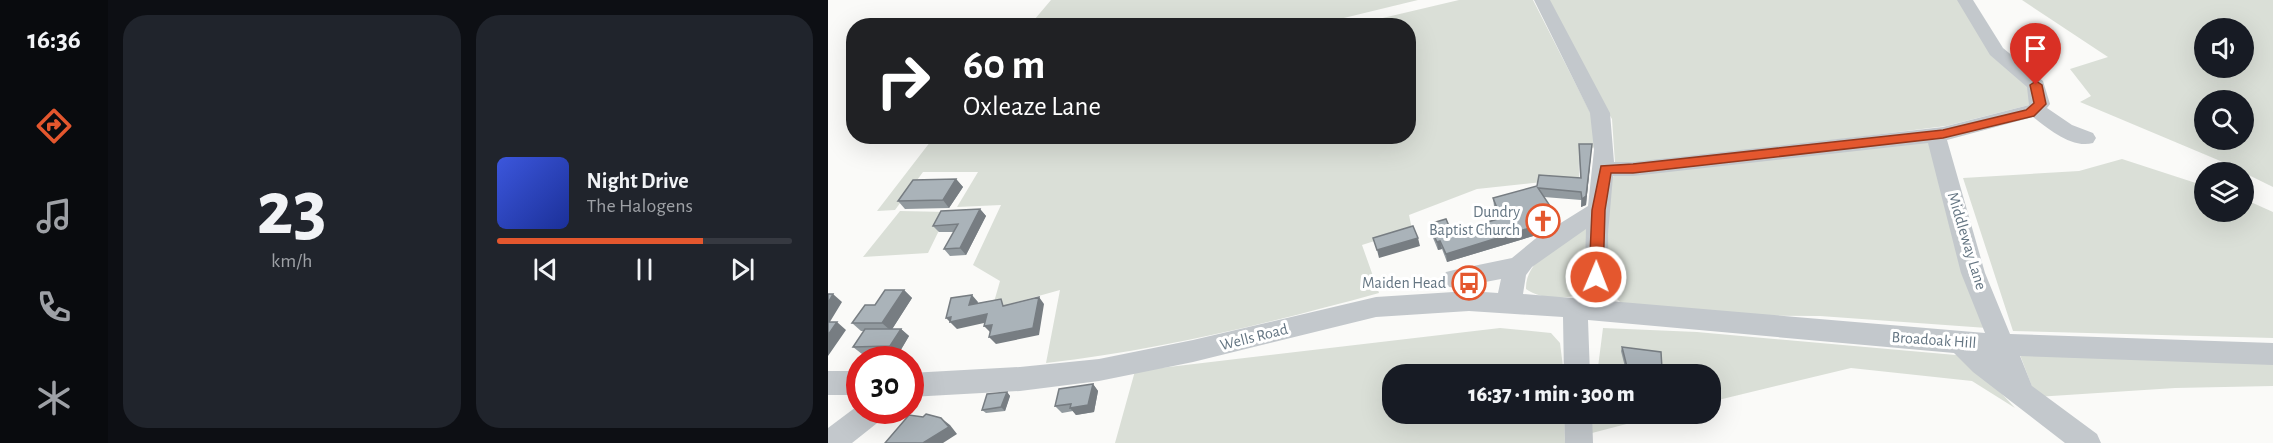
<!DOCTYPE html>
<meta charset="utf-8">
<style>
:root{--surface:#171b24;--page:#20242c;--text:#f1f3f6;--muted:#9ea1a6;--line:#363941;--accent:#e4572e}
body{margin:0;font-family:"Alegreya Sans",sans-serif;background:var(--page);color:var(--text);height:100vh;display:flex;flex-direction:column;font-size:22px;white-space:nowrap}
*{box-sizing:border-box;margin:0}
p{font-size:20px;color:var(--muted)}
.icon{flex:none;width:33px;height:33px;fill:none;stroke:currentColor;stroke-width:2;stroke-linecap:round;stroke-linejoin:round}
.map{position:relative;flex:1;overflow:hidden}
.details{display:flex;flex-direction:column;gap:15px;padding:15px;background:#0d0f14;width:720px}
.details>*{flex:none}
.banner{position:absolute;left:18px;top:18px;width:570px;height:126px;border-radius:24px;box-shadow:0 6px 24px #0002;background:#202124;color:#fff;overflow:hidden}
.tools{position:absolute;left:1366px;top:18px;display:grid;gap:12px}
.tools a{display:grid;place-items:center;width:60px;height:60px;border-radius:50%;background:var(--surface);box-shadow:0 6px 24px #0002;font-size:30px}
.speed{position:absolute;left:18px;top:346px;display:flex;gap:12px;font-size:30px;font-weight:700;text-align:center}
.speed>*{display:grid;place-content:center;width:78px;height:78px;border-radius:50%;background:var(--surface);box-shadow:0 6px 24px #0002;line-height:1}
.speed .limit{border:9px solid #d22;background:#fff;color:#111}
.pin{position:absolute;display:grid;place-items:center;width:51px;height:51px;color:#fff;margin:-62px -26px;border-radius:50% 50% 50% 0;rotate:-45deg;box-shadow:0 0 6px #0007}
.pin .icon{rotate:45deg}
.me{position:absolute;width:66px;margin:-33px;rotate:1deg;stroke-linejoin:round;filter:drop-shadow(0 0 4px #0008)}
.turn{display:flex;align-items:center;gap:21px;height:126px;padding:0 18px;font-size:27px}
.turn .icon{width:78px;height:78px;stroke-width:2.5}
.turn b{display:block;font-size:42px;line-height:51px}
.details .card{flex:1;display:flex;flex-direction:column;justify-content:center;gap:9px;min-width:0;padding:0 21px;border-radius:24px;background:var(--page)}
.details .dial{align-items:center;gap:0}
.dial b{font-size:78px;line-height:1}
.song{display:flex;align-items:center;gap:18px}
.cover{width:72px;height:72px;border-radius:9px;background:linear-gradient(135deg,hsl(230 70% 55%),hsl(230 70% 35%))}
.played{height:6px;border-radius:3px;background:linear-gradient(90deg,var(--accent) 70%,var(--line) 70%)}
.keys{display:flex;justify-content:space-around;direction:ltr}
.details .tiles{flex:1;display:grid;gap:15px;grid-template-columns:repeat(2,1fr)}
.trip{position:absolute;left:554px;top:364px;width:339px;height:60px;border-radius:24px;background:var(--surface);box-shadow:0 6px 24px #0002;font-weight:800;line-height:60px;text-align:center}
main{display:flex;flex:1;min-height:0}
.tab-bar{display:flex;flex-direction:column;width:108px;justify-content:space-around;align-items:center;background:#090b0e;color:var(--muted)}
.tab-bar .icon{width:42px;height:42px}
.tab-bar .on{color:var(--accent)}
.tab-bar b{font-size:27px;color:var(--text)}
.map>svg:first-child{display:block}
.green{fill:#dadfd7;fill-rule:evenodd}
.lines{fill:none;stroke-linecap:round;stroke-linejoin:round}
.minor{fill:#c3c8cc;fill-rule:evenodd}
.wall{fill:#929a9f}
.shaded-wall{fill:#777d82}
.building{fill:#aab3b9;stroke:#777d82;stroke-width:1.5}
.route{fill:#e4572e;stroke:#94391e;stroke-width:1.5}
.labels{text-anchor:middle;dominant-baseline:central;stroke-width:6;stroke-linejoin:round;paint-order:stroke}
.poi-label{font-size:16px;fill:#657683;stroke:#fff;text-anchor:end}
.street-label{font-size:16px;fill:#657683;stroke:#fff}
</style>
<main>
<nav class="tab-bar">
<b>16:36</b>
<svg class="icon on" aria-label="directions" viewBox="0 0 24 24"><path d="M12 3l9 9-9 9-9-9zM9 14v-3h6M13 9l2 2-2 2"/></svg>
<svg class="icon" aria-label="music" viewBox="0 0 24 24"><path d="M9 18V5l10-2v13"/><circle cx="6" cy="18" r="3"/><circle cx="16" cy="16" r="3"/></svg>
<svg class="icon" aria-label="phone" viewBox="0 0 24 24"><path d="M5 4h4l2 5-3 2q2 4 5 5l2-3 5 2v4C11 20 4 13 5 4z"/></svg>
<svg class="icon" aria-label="climate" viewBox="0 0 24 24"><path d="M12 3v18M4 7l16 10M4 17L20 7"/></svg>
</nav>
<section class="details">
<div class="tiles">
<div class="card dial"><b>23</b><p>km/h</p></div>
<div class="card">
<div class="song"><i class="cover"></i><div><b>Night Drive</b><p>The Halogens</p></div></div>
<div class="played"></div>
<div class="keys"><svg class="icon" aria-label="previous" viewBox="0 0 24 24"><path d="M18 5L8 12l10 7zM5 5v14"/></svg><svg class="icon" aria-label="pause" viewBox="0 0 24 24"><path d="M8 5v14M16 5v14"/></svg><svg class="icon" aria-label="next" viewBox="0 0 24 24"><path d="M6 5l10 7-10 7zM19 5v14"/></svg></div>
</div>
</div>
</section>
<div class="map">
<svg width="1445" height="443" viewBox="0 0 1445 443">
<rect width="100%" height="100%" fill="#fafaf8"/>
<!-- green -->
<path class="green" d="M223 0H590L487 25 201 26Z
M631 0H705L766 120 771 146C749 151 751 157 751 178L649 189 581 215 584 229 534 245 551 293C442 323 331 350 218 363L232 290 164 309 172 281 145 265 173 205 129 207 150 172H95L67 210 49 211 106 137 580 136V26L525 25Z
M721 0H1131L1200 83 1205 104 1118 126 821 163H787L784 119 756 73Z
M1194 0H1445V187L1390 160 1252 102 1263 96 1242 69 1280 57ZM1377 28H1416V68H1377ZM1377 100H1416V140H1377Z
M1102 140 1159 328 992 316 859 315 795 305 778 288 782 178 790 174Z
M1294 159 1377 186V212H1416V199L1445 212V338L1185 331 1135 178 1251 171Z
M72 211 120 212 100 253 35 257Z
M759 227 758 281 752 294C736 300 711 299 698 289 697 258 737 241 759 227Z
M672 328 723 333 732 343 736 375H564V414H736L737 443H287L307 371Z
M775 328 869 332 1139 356 1187 408 1144 381 1023 368 882 402V375H769Z
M1192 355 1445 363V386L1347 388 1208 397Z
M764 414H837L764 433Z"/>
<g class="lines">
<!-- minor -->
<path class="minor" d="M706 0H722L782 113 786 162H805L1115 127 1201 105 1199 87 1162 55 1129 0H1145L1175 48 1215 81 1222 104 1219 108 1244 125 1265 133 1268 138 1265 143C1244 149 1221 129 1205 117L1119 140 1157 273 1182 334 1445 343V365L1192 356 1204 386 1269 434 1273 443H1237L1145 372 1126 353 760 320 762 375H736L735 317 641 311 548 317 365 362 271 381 192 391 82 397V373L192 367 271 359 365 340 548 297 641 291 670 293 673 279 626 288 618 286 614 279 618 272 626 270 684 258 707 239 760 206 766 150 762 113ZM1100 143 1133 273 1157 333 781 301 780 234 785 176H805ZM758 229 756 299 695 294 698 275 704 267Z
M0 371H32V395H0Z
M32 404V411H57L53 420 24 443H0V428Z
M736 414H764L765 443H737Z"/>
</g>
<!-- wall -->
<path class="wall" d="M751 144 763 153 758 205 753 207V200L716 197 728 223 712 234 619 262 614 249 610 250 603 233 601 224 624 233 670 218 666 206 665 198 752 178Z
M128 179 135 187 121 208 77 209 70 201Z
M152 209 158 216 138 255 122 256 116 249 126 232H111L105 226Z
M76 290 84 298 64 329H73L81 336 71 353 34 354 25 347 36 331H33L24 323 47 305Z
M794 347 834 369 846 375H799L793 351Z
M265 384 270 391 266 412 248 415 245 411 234 413 227 406Z
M179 392 182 396 177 411 158 413 154 410Z"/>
<!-- shaded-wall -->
<path class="shaded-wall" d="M764 144 758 205 753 207 754 199Z
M128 179 135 187 121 208 115 200Z
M152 209 158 216 138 255 132 248Z
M728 215V223L712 234 619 262 618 254Z
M590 238 592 246 551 258 549 250Z
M612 241 614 249 610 250 609 242Z
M76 290 84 298 63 331 54 323Z
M5 294 14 302 0 325V303Z
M144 295 150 302 147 313 141 305Z
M211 297 216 304 211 335 168 344 161 337Z
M159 314 165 321 129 329 118 318Z
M9 322 18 330 0 356V335Z
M164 325 163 333 156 326Z
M73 329 81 336 71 353 62 346Z
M265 384 270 391 266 412 248 415 242 408Z
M179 392 182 396 177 411 173 407Z
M113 418 122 425 129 434 115 443H95Z"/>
<!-- building -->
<path class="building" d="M465 20V26H437L438 23Z
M751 144H764L758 196 754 199 753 192 710 188 728 215 711 225 618 254 612 241 609 242 601 224 618 219 624 233 673 218 665 198 709 186 711 175 753 178Z
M128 179 115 200 70 201 85 180Z
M152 209 132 248 116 249 130 224 105 226 113 211Z
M585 226 590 238 549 250 545 238Z
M57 290H76L54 323H24L37 305H47Z
M0 294H5L0 303Z
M144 295 141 305 173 299 175 306 211 297 205 328 161 337 164 325 156 326 159 314 122 322 123 317 118 318 123 298Z
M0 322H9L0 335Z
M37 329H73L62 346 25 347Z
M794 347 833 352 834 369 843 368 846 375H826V374L819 375H801Z
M265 384 260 405 242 408 243 404 227 406 231 389Z
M179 392 173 407 154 410 159 394Z
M98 414 113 418 121 427 95 443H57L81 415 95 417Z"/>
<!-- route -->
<path class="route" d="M1208 81 1214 85 1218 104 1206 116 1115 138 805 173H783L777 210 775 277 773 281H763L761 277 764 210 773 166 805 164 1115 130 1198 110 1206 103 1202 85Z"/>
<!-- icons -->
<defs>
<symbol id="church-ring" viewBox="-11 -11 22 22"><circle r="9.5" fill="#fff" stroke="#e4572e" stroke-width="1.5"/><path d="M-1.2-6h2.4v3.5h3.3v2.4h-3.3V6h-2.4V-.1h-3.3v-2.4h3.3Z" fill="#e4572e"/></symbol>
<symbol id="bus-ring" viewBox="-11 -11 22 22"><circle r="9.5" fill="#fff" stroke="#e4572e" stroke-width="1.5"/><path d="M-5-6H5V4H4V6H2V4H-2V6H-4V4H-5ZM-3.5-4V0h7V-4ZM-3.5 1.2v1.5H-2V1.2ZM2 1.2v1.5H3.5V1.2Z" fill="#e4572e"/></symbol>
</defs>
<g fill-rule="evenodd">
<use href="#church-ring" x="696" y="202" width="38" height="38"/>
<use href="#bus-ring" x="622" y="264" width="38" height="38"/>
</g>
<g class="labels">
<!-- poi labels -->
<g class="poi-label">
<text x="692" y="212">Dundry<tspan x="692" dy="18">Baptist Church</tspan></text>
<text x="618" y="283">Maiden Head</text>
</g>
<!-- street labels -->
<g class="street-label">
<text transform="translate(1139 241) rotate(73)">Middleway Lane</text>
<text transform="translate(426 337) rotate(-14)">Wells Road</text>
<text transform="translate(1106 340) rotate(4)">Broadoak Hill</text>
</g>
</g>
</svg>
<div class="tools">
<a><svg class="icon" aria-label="sound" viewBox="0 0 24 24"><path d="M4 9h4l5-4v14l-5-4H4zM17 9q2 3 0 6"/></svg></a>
<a><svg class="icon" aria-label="search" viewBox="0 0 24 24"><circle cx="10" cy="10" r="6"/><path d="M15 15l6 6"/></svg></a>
<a><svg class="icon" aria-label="layers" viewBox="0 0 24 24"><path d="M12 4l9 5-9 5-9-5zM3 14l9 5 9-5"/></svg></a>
</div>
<div class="speed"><div class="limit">30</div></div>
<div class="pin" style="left:1208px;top:85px;background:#d93025"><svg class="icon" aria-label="arrive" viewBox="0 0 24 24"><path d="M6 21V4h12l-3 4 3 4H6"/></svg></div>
<svg class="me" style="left:768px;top:277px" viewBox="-20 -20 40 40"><circle r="17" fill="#e4572e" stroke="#fff" stroke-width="3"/><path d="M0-11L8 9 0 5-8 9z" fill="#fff"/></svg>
<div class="trip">16:37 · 1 min · 300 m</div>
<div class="banner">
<div class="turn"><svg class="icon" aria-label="right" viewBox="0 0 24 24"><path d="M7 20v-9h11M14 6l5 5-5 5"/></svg><div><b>60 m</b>Oxleaze Lane</div></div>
</div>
</div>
</main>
